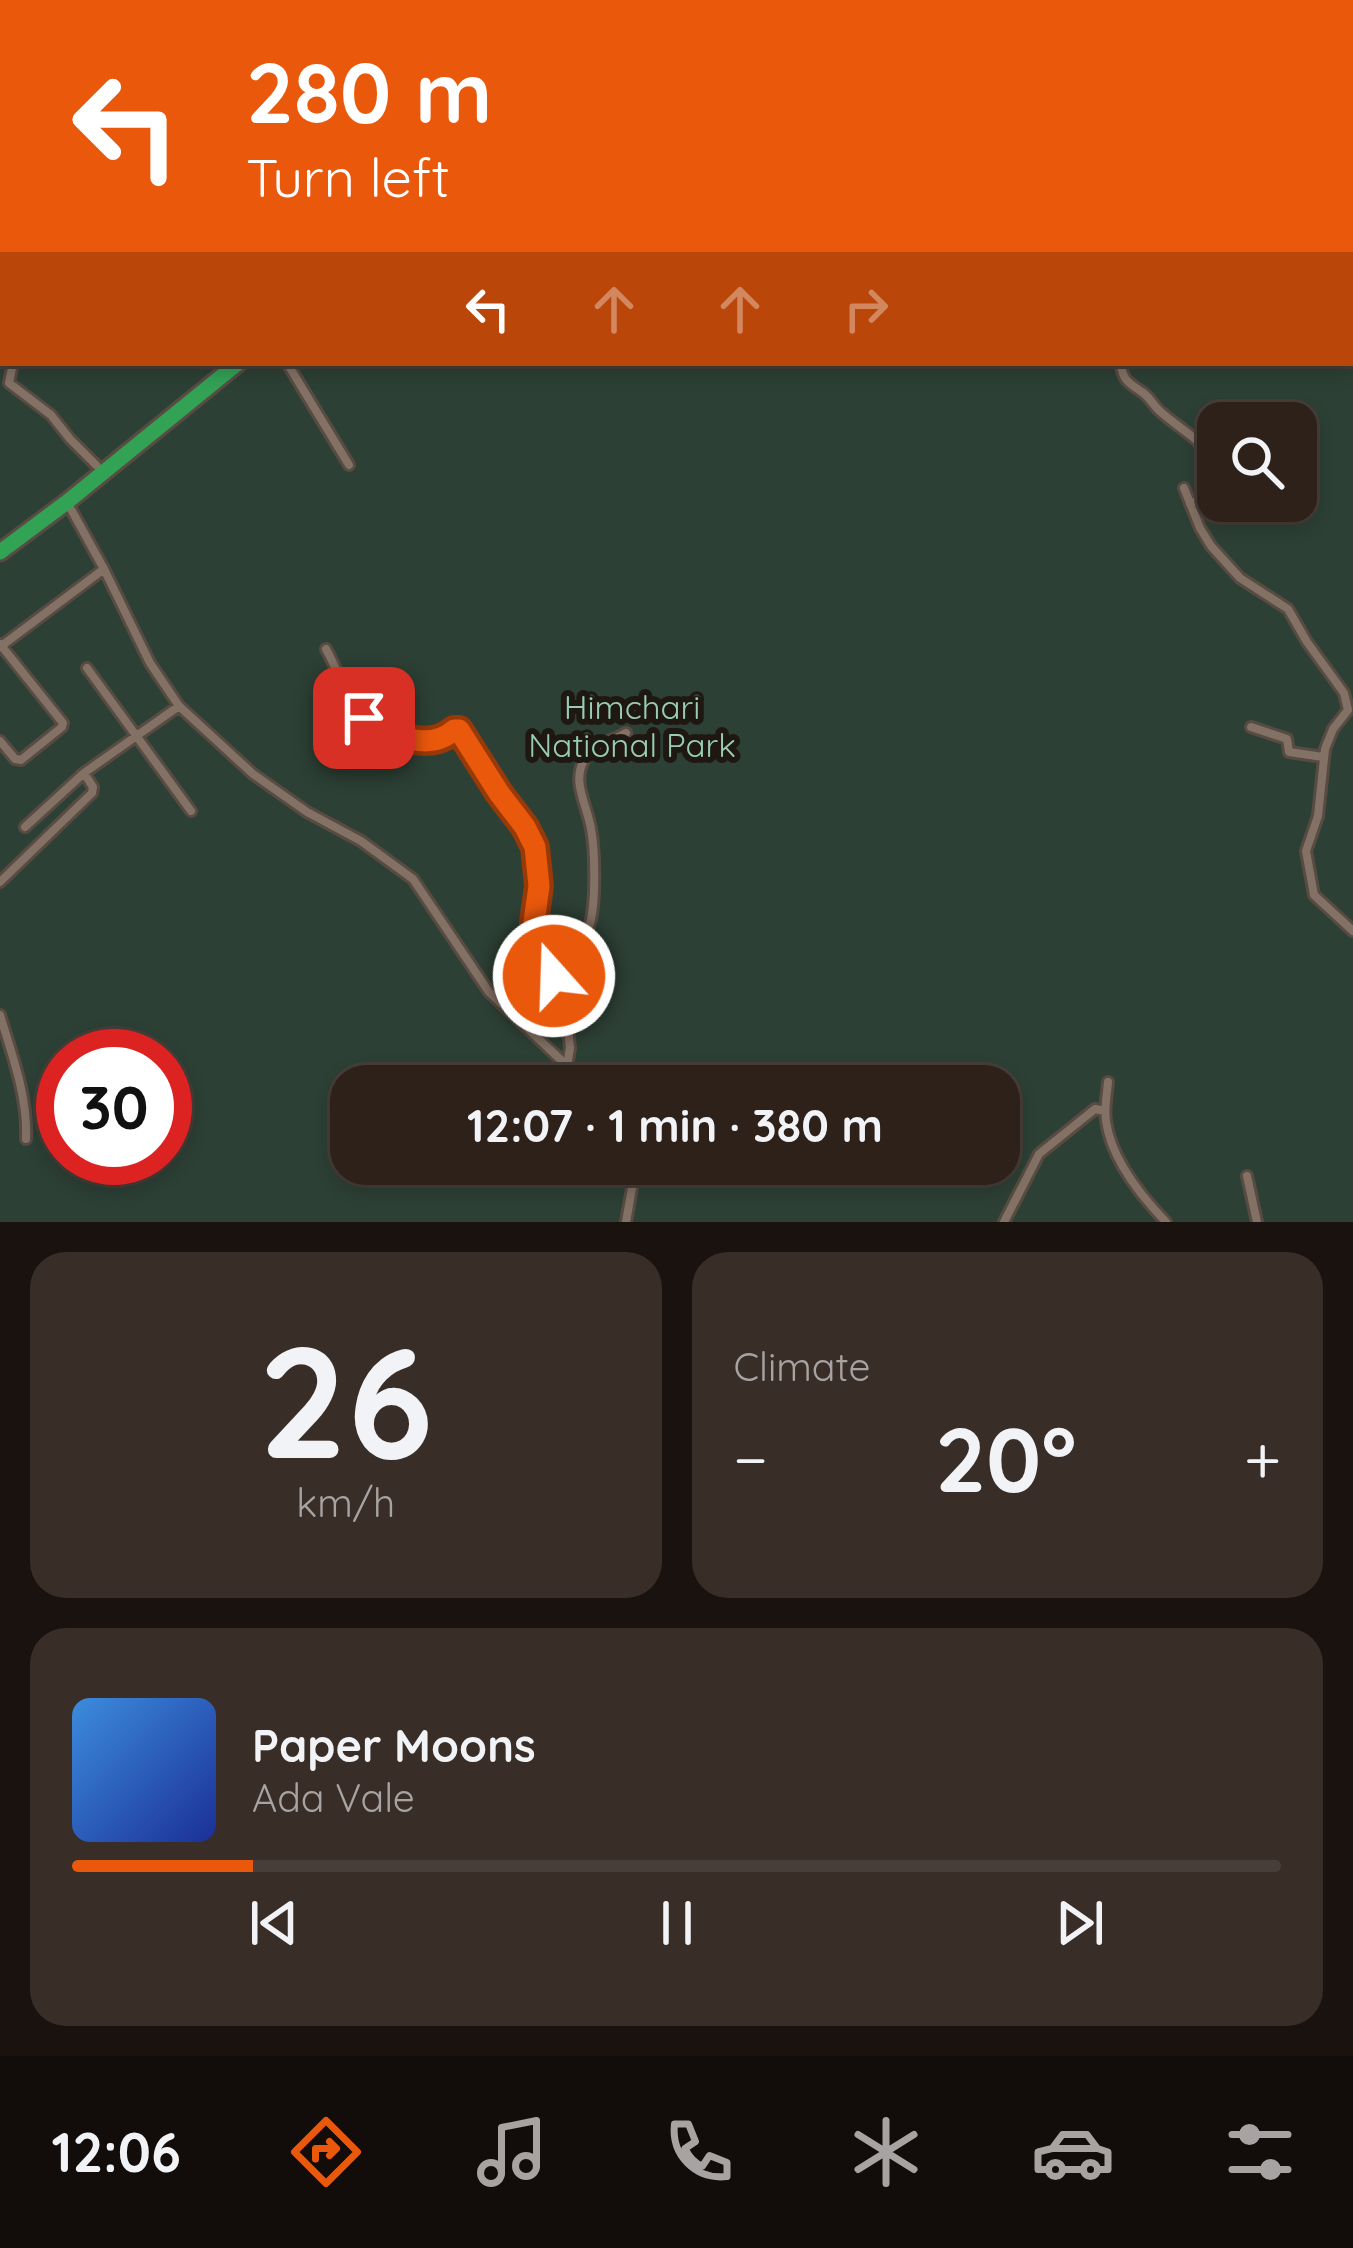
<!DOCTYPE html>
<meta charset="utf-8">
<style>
:root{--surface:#2d211a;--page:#392e27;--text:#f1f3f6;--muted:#a7a3a2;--line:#483e39;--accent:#ea580c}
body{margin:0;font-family:Quicksand,sans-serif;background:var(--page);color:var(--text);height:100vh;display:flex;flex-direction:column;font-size:45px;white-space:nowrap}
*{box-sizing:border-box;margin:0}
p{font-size:39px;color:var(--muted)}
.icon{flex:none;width:66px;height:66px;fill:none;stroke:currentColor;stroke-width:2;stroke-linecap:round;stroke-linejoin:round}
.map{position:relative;height:1222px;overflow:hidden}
.drawer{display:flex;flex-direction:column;gap:30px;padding:30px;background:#19120e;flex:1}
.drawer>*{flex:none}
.banner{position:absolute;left:0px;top:0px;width:1353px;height:366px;box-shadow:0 6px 18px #0003,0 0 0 3px var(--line);background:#ea580c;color:#fff;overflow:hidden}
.tools{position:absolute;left:1197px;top:402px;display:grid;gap:24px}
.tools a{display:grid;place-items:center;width:120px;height:120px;border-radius:24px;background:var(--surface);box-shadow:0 6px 18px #0003,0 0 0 3px var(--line);font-size:60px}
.speed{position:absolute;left:36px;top:1029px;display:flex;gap:24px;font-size:60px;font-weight:700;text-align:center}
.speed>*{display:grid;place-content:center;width:156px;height:156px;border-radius:50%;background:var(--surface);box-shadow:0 6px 18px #0003,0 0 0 3px var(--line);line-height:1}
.speed .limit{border:18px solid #d22;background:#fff;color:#111}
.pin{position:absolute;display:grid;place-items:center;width:102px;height:102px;color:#fff;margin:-51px;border-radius:24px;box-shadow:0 6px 18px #0006}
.me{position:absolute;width:132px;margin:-66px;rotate:340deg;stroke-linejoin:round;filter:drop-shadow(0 0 9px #0008)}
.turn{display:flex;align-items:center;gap:42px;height:252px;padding:0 48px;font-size:54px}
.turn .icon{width:156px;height:156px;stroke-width:2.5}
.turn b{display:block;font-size:84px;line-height:102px}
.lanes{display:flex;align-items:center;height:114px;padding:0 48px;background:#0003;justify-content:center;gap:60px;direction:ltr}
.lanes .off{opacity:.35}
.big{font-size:90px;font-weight:800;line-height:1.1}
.drawer .widget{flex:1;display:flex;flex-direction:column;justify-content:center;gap:18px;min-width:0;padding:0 42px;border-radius:36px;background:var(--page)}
.drawer .dial{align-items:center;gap:0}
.dial b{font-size:156px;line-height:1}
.song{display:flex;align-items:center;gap:36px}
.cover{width:144px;height:144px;border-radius:18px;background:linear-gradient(135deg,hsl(210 70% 55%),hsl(230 70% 35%))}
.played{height:12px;border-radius:6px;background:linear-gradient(90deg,var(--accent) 15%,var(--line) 15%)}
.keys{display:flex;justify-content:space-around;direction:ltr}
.heat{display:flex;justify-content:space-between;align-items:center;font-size:66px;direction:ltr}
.drawer .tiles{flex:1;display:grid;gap:30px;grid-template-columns:1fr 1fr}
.widget:last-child{grid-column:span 2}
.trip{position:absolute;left:330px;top:1065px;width:690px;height:120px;border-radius:36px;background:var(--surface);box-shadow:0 6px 18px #0003,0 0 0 3px var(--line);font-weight:800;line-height:120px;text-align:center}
.dock{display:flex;height:192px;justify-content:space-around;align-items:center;background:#120d0a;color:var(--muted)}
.dock .icon{width:84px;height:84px}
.dock .active{color:var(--accent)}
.dock b{font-size:54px;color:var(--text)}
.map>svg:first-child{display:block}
.green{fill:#2d4035;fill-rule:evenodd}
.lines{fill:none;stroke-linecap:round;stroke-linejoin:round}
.street-casing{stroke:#584b42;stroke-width:14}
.highway-casing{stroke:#584b42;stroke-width:21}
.street{stroke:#837165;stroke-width:8}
.highway{stroke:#32a255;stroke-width:15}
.route-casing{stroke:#983908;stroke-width:30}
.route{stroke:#ea580c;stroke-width:21}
.labels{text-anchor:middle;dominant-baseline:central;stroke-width:12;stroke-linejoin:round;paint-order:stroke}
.park-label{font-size:33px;fill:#98ceaf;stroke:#1e1712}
</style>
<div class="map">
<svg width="1353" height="1222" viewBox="0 0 1353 1222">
<rect width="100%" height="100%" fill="#3c2c22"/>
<!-- green -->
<path class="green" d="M0 0H1291L1292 3H3V363H1350V191L1353 201V1222H0ZM1218 423H1296V501H1218ZM63 1056H165V1158H63ZM351 1086H999V1164H351Z"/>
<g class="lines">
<defs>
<path id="street" d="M408 0 410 3
M920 0 921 3
M1026 0 1028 3
M1143 0 1145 3
M355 3V0
M1350 5 1353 9
M0 331 3 333
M13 363 9 383 51 415 70 439 97 466
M287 363 349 465
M1121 363C1122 380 1129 383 1142 392 1150 397 1154 407 1162 413 1190 438 1229 451 1207 497L1190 504
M1184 488 1200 528 1211 546 1240 578 1288 609 1307 642 1344 693 1348 710 1333 729 1325 749 1318 816 1306 851 1314 895 1353 931
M104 569 150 663 179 706 253 774 307 812 361 841 413 879 489 992 563 1062 578 1086
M0 644 63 723 62 727 21 760 15 759 0 741
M0 647 104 569 67 502
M326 649C335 665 351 706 364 718 386 737 430 751 454 730H459L499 793 525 827 535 847 539 886 534 923 535 942 561 987 566 1008 570 1048 567 1066
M87 668 191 811
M1251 727 1287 739 1289 752 1323 757
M25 827 84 773 179 706
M0 882 92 793 93 787 84 773
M554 974 558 952 563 944C572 941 583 940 587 931 597 913 595 850 591 829 587 804 570 780 586 757 596 743 613 741 626 733
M0 1015C12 1055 28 1097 26 1139
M1108 1082C1107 1095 1104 1108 1106 1121 1111 1158 1141 1196 1166 1222
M628 1171 712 1164
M1247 1176 1257 1222
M626 1222 632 1188 626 1164
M1004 1222 1039 1154 1095 1109 1105 1111"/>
<path id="highway" d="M614 3 615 0
M0 552 67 502 238 363"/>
</defs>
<!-- street casing -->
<use href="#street" class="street-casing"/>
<!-- highway casing -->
<use href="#highway" class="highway-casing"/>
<!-- street -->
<use href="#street" class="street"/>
<!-- highway -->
<use href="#highway" class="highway"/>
</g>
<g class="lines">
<defs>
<path id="route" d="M364 718C390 733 427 754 454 730H459L499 793 525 827 535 847 539 886 534 922 535 942 554 976"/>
</defs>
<!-- route casing -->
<use href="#route" class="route-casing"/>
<!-- route -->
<use href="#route" class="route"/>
</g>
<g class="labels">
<!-- park labels -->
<g class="park-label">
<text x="632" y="706">Himchari<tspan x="632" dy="38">National Park</tspan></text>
</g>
</g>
</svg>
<div class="tools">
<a><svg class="icon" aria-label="search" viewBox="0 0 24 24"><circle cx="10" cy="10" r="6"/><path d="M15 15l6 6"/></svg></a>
</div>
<div class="speed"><div class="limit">30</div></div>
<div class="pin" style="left:364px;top:718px;background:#d93025"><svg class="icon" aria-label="arrive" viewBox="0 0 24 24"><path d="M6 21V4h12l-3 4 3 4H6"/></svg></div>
<svg class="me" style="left:554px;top:976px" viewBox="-20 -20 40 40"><circle r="17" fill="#ea580c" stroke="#fff" stroke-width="3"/><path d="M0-11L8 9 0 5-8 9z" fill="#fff"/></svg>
<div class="trip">12:07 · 1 min · 380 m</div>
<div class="banner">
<div class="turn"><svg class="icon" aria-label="left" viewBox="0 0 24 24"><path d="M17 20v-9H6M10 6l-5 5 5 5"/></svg><div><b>280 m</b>Turn left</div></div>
<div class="lanes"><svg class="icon" aria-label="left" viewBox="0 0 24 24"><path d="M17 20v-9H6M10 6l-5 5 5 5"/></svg><svg class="icon off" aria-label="ahead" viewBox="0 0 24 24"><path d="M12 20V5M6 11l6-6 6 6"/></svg><svg class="icon off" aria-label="ahead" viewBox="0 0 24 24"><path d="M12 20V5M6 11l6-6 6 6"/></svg><svg class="icon off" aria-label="right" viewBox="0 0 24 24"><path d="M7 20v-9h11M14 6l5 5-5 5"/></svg></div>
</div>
</div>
<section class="drawer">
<div class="tiles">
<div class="widget dial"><b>26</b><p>km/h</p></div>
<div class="widget"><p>Climate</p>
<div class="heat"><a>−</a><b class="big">20°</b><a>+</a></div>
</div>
<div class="widget">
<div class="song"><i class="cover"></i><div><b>Paper Moons</b><p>Ada Vale</p></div></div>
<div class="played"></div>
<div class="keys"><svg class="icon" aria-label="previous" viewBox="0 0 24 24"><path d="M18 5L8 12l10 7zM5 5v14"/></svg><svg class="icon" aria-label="pause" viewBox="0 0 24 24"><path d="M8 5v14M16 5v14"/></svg><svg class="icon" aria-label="next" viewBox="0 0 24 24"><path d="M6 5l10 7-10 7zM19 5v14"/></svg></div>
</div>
</div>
</section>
<nav class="dock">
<b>12:06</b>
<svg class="icon active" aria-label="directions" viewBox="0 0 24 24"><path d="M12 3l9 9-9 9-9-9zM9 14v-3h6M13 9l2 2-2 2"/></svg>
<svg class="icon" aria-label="music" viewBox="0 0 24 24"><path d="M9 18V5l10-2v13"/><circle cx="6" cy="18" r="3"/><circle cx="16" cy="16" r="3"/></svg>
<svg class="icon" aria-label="phone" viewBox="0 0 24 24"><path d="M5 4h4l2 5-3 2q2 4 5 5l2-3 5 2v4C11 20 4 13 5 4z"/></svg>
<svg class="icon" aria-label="climate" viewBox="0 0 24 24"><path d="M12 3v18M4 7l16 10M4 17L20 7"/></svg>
<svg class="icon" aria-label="car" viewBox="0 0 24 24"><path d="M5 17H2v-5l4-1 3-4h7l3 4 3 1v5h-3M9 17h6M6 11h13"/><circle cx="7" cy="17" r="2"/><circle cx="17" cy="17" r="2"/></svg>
<svg class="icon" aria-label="filters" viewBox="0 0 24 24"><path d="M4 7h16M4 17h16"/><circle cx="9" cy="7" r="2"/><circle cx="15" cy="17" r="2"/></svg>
</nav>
